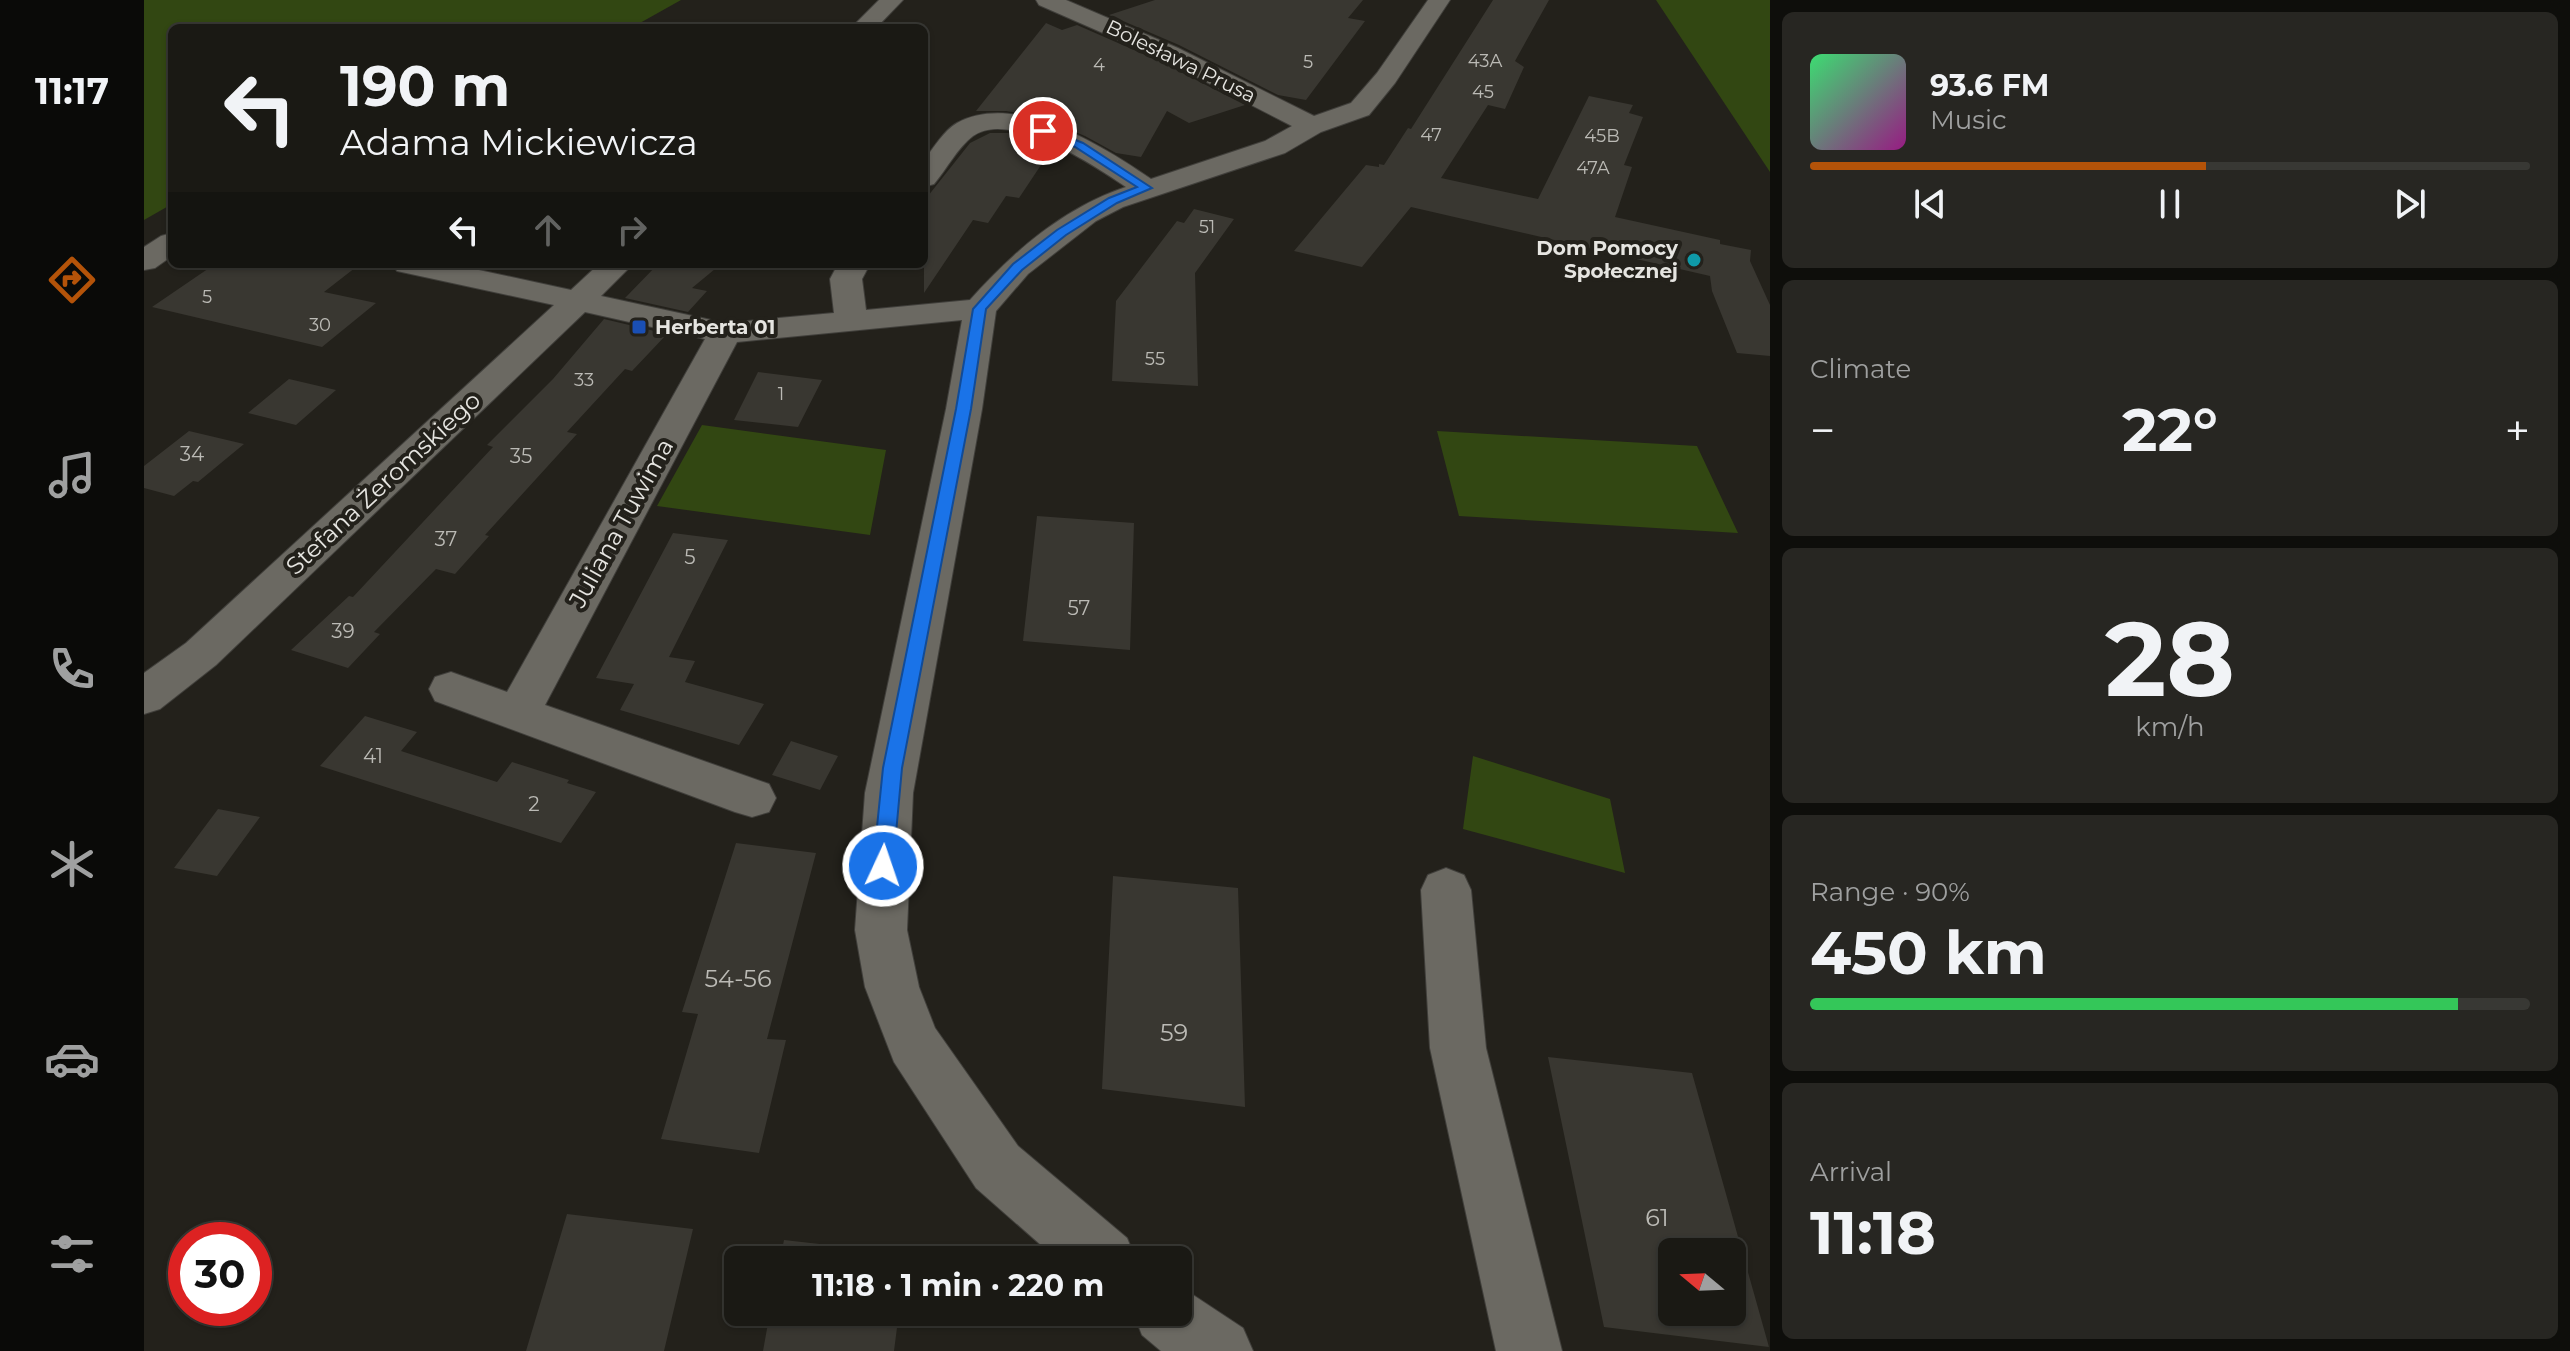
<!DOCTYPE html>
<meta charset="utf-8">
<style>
:root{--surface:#1a1914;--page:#272622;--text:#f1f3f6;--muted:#9fa0a0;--line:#383834;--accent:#b45309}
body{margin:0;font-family:Montserrat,sans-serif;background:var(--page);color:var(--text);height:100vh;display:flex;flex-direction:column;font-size:30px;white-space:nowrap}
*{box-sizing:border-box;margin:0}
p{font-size:26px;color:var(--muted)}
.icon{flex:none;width:44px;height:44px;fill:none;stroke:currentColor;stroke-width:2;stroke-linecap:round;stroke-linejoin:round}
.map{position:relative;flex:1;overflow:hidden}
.panel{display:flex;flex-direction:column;gap:12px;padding:12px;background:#0e0e0b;width:800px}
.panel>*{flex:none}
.banner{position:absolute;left:24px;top:24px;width:760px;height:244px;border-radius:12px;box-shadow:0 2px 6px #0004,0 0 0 2px var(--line);background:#1a1914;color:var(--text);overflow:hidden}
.needle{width:52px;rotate:289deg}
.buttons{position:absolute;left:1514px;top:1238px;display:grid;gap:16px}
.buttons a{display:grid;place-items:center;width:88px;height:88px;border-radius:12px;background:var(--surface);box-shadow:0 2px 6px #0004,0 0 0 2px var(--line);font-size:40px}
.speed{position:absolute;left:24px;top:1222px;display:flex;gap:16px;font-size:40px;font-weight:700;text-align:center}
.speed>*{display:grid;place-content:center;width:104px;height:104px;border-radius:50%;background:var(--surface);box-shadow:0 2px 6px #0004,0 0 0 2px var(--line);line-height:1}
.speed .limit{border:12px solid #d22;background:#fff;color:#111}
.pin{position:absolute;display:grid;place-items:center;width:68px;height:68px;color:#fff;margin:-34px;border:4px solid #fff;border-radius:50%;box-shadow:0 2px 8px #0007}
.me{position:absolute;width:88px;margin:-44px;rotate:3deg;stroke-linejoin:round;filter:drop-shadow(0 0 6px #0008)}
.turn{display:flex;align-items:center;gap:28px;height:168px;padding:0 40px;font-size:36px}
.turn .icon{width:104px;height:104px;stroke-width:2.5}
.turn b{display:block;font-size:56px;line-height:68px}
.lanes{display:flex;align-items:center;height:76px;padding:0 40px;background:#0003;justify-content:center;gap:40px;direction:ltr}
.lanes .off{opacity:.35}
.big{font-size:60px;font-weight:700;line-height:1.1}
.panel .card{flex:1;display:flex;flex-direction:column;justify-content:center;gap:12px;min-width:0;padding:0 28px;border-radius:12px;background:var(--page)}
.panel .dial{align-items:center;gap:0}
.dial b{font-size:104px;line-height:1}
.song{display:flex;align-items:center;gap:24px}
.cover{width:96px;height:96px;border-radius:12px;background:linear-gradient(135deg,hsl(140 70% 55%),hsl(310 70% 35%))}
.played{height:8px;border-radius:4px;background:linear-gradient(90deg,var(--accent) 55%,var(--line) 55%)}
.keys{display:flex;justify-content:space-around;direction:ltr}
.heat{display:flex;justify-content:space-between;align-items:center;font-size:44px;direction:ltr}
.charge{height:12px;border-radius:6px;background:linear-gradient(90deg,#34c759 90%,var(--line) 0)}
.trip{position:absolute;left:580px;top:1246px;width:468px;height:80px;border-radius:12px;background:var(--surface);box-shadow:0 2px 6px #0004,0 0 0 2px var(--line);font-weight:700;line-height:80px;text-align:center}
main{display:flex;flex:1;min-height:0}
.tabs{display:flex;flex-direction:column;width:144px;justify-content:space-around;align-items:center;background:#0a0a08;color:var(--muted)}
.tabs .icon{width:56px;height:56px}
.tabs .active{color:var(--accent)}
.tabs b{font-size:36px;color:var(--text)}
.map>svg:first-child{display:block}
.green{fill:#324712}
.building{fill:#393731;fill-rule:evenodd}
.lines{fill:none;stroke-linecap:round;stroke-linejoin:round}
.minor-casing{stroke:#403f3b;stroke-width:2}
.minor{fill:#6b6962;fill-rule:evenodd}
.route{fill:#1a73e8;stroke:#114b97;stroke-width:2}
.culture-dot{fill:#0f9aa8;stroke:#23211b;stroke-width:3}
.transit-dot{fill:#1a4fb4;stroke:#23211b;stroke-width:3}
.labels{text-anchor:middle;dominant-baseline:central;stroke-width:8;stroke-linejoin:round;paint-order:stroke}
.far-number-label{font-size:18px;fill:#bbbab5}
.far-street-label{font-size:20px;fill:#e6e5e1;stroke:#23211b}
.far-poi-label{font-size:20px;font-weight:bold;fill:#e6e5e1;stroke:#23211b;text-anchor:end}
.number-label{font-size:20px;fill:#bbbab5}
.street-label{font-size:24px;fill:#e6e5e1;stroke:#23211b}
.near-number-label{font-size:24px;fill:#bbbab5}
</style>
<main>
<nav class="tabs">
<b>11:17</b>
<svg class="icon active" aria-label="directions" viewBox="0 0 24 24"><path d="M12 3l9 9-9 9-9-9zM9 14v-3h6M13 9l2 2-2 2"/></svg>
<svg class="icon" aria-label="music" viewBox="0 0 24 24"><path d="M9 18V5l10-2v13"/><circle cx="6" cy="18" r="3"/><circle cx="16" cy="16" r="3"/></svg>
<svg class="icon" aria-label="phone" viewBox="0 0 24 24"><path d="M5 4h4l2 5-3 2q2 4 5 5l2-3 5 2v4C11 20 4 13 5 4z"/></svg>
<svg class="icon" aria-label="climate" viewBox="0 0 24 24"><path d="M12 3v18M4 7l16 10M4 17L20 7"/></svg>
<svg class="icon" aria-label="car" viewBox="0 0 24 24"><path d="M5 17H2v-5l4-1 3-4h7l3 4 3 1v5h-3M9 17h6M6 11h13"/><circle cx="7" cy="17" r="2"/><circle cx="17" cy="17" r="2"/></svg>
<svg class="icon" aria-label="filters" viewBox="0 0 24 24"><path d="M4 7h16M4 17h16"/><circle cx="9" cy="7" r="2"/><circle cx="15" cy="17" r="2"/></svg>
</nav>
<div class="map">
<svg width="1626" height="1351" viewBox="0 0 1626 1351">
<rect width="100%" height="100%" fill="#23211b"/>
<!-- green -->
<path class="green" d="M0 0H537L487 28H28V204L0 220Z
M1512 0H1626V172Z
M558 425 742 450 726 535 513 506Z
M1293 431 1553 446 1594 533 1315 516Z
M1329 756 1466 799 1481 873 1319 829Z"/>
<!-- building -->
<path class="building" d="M1011 0H1219L1204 18 1221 21 1162 100 1134 95 1035 45 965 15Z
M1349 0H1405L1371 61 1380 67 1361 109 1344 105 1297 178 1394 199 1445 96 1489 105 1485 113 1499 117 1480 165 1488 167 1471 217 1576 240V244L1607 250 1606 261 1626 305V356L1593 353 1568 291 1566 276 1267 207 1218 267 1150 251 1222 165 1235 167V164L1240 165 1264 128 1267 129Z
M902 23 918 30 933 25 1015 61 1101 105 1045 123 1023 111 997 157 972 153 941 136 889 115 862 111H832Z
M846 133H864L909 147 875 198 862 196 844 223 829 220 780 293V201L826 143Z
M1050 209 1090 219 1051 273 1054 386 968 381 972 301 1033 221 1040 223Z
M71 264H216L180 292 232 303 178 347 8 307Z
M514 264H577L548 288 563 291 544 312 481 298Z
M460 319 523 334 488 371 481 369 423 432 433 434 341 535 345 536 311 574 292 569 230 632 236 634 204 668 147 650 205 596 209 597 349 447 343 445 409 379Z
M614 372 678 380 654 427 590 420Z
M145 379 192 390 152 425 104 413Z
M45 431 100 444 54 482 49 481 30 496 0 488V466Z
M893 516 990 523 986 650 879 641Z
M529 533 584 540 525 657 551 661 541 682 620 704 595 745 476 710 490 684 452 678Z
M221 716 273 732 257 751 353 782 368 762 425 780 423 783 452 792 417 843 176 766Z
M647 741 694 756 676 790 628 775Z
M74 809 116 817 73 876 30 868Z
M592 843 672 853 623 1039 642 1040 615 1153 517 1139 554 1014 538 1012Z
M969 876 1094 888 1101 1107 958 1089Z
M1404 1057 1548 1073 1625 1347 1460 1327ZM1528 1252H1588V1312H1528Z
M423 1214 549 1229 520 1351H382Z
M640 1240 702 1247 700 1260H636Z
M626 1312H755L750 1351H619Z"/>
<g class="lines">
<defs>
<path id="minor" d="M735 0H759L732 28H707Z
M892 0H922L1034 48 1170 116 1207 103 1233 73 1284 0H1306L1251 83 1225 115 1177 132 1141 153 979 207 952 221 884 274 852 311 838 409 769 793 763 930 775 987 791 1028 874 1146 983 1238 992 1260H914L832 1188 750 1062 721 987 711 930 721 793 802 409 818 320 593 342 401 705 625 784 632 798 625 812 608 817 591 812 291 701 285 689 291 677 307 672 363 692 561 339 441 312 72 665 16 709 0 714V673L42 643 410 305 253 271 248 264H307L427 290 455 264H489L457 296 581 323 690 313 686 279 694 264H726L718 279 722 310 826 300C869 252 919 208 982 187 951 166 866 109 829 136 814 147 802 170 790 184L780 187V160C789 149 800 130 813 123 872 91 959 146 1007 179L1121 141 1148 126 1016 58 895 5Z
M28 233V256L11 268 0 270V247L17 236Z
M1302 868 1320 875 1327 890 1342 1048 1418 1351H1352L1286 1048 1277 890 1284 875Z
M1034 1285 1099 1328 1109 1351H1017L998 1335 989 1312H1034Z"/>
</defs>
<!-- minor casing -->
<use href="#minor" class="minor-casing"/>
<!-- minor -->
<use href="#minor" class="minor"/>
</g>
<!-- route -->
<path class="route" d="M899 127 939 143 1008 188 973 203 922 235 878 270 842 309 827 409 758 768 749 866 746 872 739 874 732 872 729 866 739 768 812 409 829 309 869 264 913 230 965 198 993 187 931 147 895 133 893 131Z"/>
<!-- markers -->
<circle class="culture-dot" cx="1550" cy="260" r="8"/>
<rect class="transit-dot" x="487" y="319" width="16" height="16" rx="4"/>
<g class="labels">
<!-- far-number labels -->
<g class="far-number-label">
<text x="1341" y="61">43A</text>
<text x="1164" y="62">5</text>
<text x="955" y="65">4</text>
<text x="1339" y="92">45</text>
<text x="1287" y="135">47</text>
<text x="1458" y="136">45B</text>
<text x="1449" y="168">47A</text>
<text x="1063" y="227">51</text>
<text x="63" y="297">5</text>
<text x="176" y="325">30</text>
<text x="1011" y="359">55</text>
<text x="440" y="380">33</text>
<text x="637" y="394">1</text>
</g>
<!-- far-street labels -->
<g class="far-street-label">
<text transform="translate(1037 61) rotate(26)">Bolesława Prusa</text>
</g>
<!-- far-poi labels -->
<g class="far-poi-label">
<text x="1534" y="248">Dom Pomocy<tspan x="1534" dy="23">Społecznej</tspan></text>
<text x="511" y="327" text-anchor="start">Herberta 01</text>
</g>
<!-- number labels -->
<g class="number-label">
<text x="48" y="454">34</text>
<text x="377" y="456">35</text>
<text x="302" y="539">37</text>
<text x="546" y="557">5</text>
<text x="935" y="608">57</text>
<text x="199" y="631">39</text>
<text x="229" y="756">41</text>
<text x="390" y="804">2</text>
</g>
<!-- street labels -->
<g class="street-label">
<text transform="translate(239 483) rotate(-43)">Stefana Żeromskiego</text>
<text transform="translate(477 523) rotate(-61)">Juliana Tuwima</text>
</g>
<!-- near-number labels -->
<g class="near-number-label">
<text x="594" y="978">54-56</text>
<text x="1030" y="1032">59</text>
<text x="1513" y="1217">61</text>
</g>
</g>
</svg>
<div class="buttons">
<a><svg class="needle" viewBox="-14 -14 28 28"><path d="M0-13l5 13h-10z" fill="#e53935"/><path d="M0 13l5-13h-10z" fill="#9fa0a0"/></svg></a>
</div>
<div class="speed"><div class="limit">30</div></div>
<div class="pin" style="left:899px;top:131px;background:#d93025"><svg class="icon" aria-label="arrive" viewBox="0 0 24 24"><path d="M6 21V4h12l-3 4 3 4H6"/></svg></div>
<svg class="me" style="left:739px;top:866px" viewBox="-20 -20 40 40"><circle r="17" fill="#1a73e8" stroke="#fff" stroke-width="3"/><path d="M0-11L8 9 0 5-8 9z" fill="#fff"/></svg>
<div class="trip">11:18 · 1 min · 220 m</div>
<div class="banner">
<div class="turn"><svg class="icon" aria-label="left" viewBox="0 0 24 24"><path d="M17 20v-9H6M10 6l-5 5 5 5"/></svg><div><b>190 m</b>Adama Mickiewicza</div></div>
<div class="lanes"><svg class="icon" aria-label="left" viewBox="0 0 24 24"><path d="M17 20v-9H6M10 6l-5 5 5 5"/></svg><svg class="icon off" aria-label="ahead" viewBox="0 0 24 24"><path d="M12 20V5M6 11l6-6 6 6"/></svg><svg class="icon off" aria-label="right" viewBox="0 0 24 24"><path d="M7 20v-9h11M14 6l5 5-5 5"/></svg></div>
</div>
</div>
<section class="panel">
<div class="card">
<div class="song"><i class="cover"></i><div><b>93.6 FM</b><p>Music</p></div></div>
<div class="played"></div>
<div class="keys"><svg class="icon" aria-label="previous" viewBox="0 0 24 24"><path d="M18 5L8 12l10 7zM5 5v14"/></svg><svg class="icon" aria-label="pause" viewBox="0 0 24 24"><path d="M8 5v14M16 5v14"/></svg><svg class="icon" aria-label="next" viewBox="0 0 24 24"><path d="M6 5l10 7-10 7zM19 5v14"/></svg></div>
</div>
<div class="card"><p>Climate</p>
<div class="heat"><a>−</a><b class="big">22°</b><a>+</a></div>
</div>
<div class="card dial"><b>28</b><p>km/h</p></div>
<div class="card"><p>Range · 90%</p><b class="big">450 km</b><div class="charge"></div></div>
<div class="card"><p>Arrival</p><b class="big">11:18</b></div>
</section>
</main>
